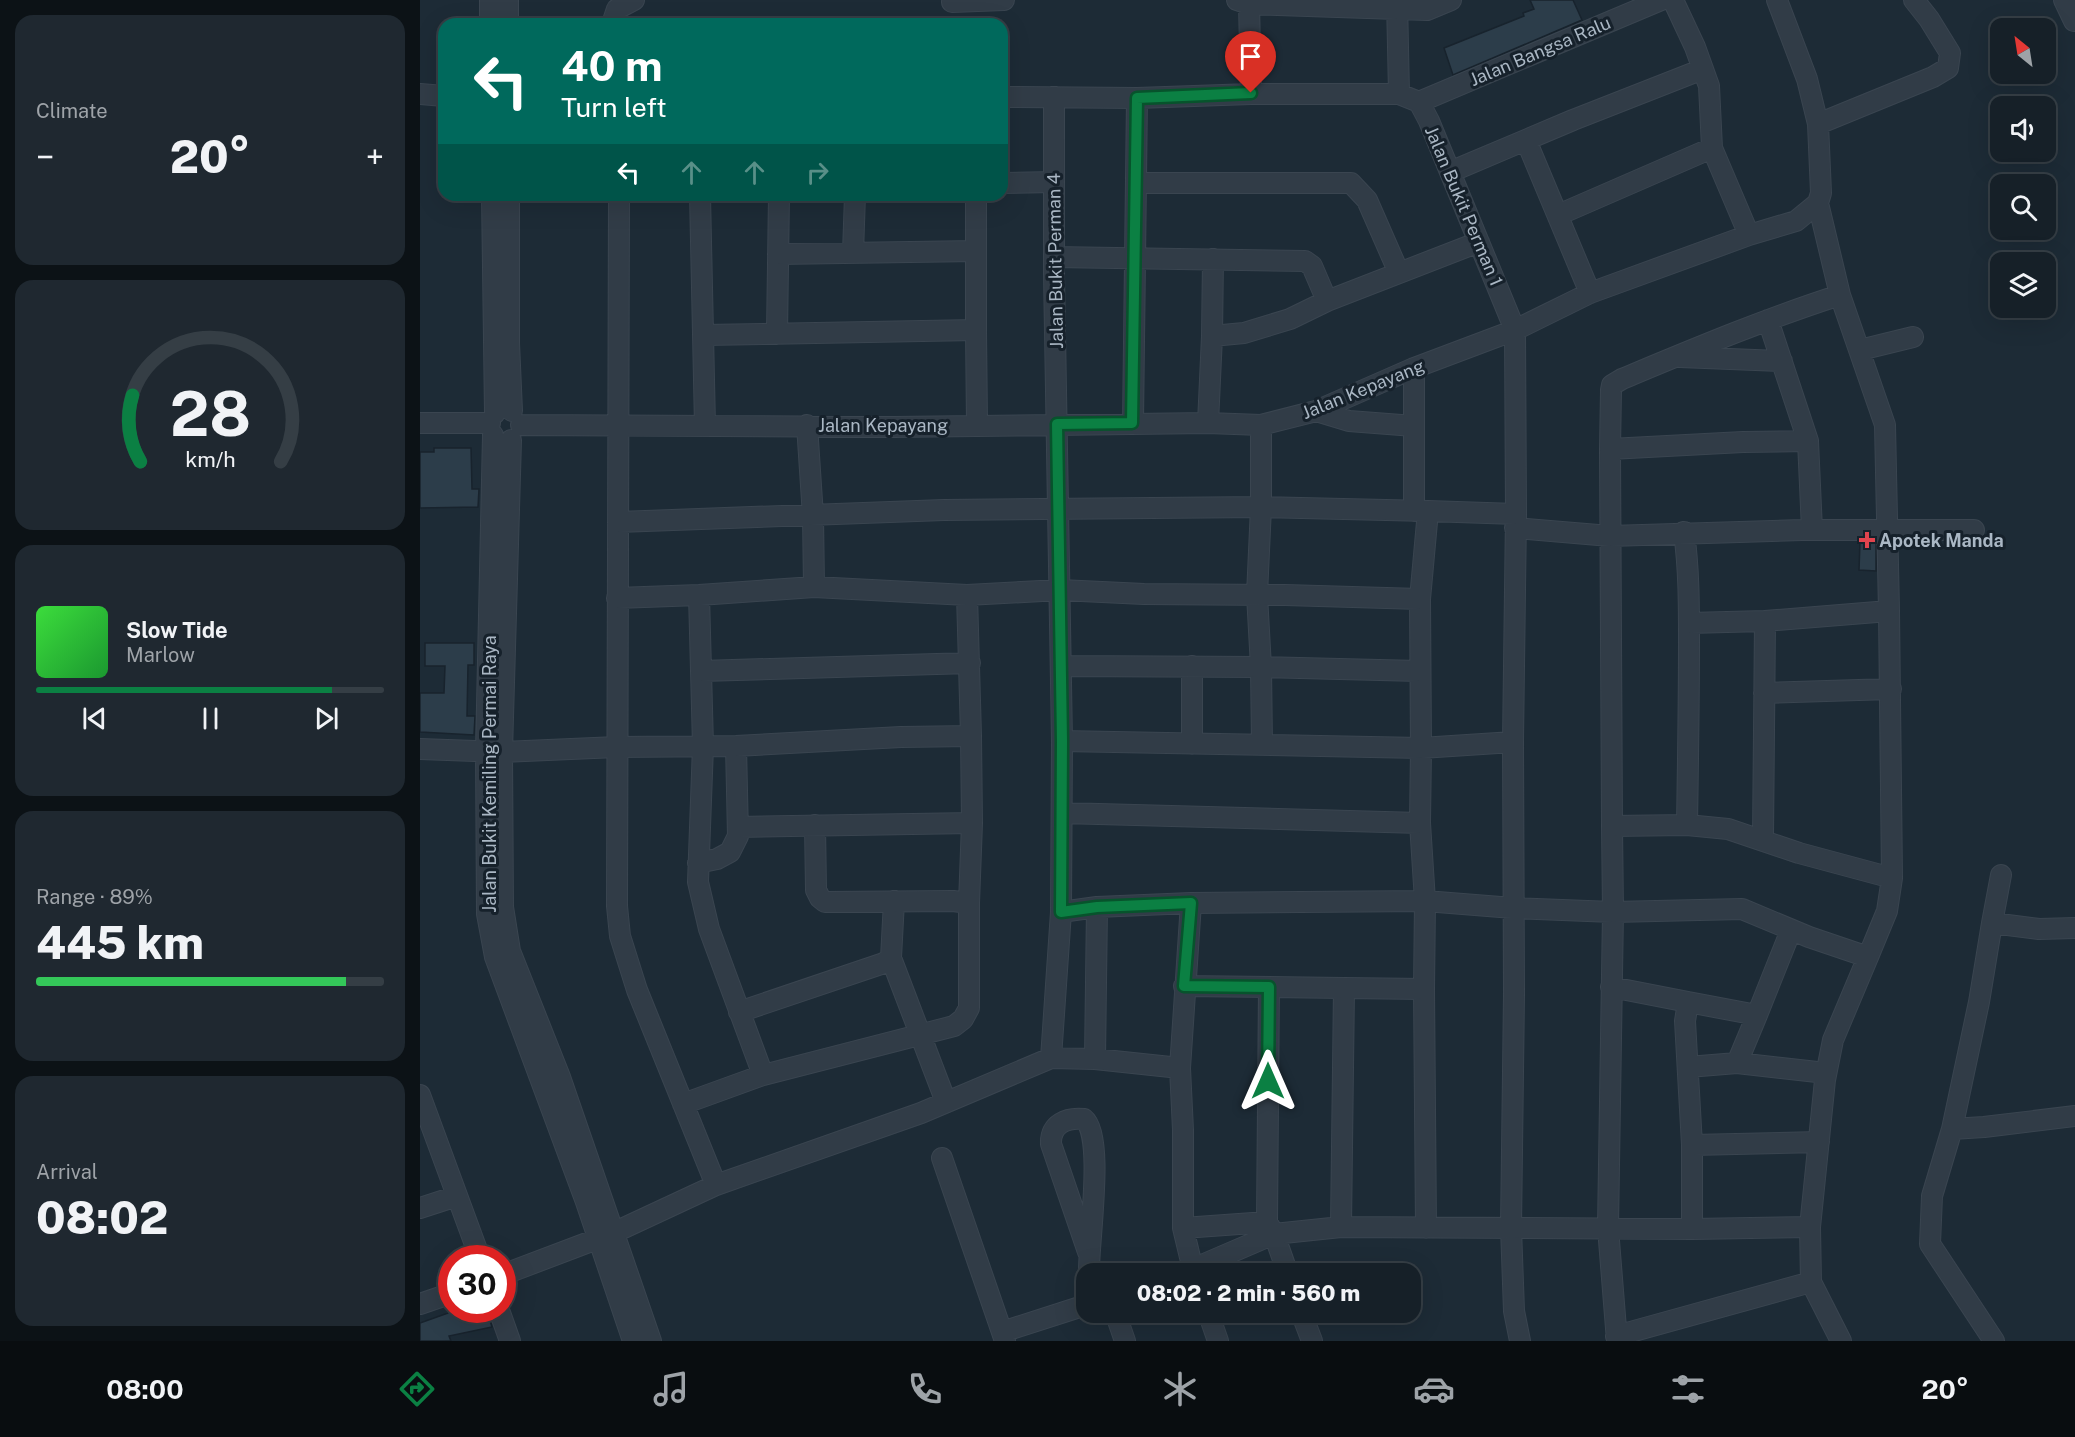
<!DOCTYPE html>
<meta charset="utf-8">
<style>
:root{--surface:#162028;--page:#1f2830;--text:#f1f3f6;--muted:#9ea3a8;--line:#353e45;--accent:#0b8043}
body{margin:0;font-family:"Public Sans",sans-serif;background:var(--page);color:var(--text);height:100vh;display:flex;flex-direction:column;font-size:22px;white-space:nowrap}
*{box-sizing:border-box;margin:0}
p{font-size:20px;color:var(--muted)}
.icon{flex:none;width:33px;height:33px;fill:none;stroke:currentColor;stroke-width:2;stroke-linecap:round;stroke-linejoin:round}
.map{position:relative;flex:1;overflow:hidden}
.sheet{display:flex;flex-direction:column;gap:15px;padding:15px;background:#0c1216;width:420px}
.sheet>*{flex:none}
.hud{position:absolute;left:18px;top:18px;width:570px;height:183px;border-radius:18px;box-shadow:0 6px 24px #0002,0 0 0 2px var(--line);background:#00695c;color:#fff;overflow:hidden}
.needle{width:39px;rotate:330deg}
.fabs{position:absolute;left:1570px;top:18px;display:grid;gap:12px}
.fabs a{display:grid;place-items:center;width:66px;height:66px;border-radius:12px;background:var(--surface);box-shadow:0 6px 24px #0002,0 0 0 2px var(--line);font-size:30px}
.speed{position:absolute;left:18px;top:1245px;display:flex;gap:12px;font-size:30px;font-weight:700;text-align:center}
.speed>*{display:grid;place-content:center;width:78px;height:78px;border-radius:50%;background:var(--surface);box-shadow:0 6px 24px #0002,0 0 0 2px var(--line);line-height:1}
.speed .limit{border:9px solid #d22;background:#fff;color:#111}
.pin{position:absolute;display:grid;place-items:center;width:51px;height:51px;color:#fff;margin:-62px -26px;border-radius:50% 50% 50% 0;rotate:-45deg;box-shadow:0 0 6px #0007}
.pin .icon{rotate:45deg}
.me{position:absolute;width:66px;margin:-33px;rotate:0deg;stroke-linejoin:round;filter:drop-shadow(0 0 4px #0008)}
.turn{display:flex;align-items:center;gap:21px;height:126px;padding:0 24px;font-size:27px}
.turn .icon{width:78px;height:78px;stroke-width:2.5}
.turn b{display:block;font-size:42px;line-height:51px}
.lanes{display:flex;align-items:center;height:57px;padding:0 24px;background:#0003;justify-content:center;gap:30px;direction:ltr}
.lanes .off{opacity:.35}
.big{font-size:45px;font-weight:800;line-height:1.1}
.sheet .tile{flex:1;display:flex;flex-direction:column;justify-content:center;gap:9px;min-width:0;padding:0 21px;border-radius:18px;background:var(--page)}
.sheet .dial{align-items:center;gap:0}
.dial svg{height:156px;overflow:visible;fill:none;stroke:var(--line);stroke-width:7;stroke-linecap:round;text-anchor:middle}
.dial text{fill:var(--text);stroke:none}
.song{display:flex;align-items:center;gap:18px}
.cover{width:72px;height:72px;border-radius:9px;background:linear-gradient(135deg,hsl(120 70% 55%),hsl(130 70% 35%))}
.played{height:6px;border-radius:3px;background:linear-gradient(90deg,var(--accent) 85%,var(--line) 85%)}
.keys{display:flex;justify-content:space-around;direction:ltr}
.heat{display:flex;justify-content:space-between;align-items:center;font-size:33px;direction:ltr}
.charge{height:9px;border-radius:4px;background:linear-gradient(90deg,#34c759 89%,var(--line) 0)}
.trip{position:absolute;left:656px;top:1263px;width:345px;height:60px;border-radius:18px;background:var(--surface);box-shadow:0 6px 24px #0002,0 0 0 2px var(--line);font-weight:800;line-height:60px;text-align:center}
.tab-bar{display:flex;height:96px;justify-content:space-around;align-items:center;background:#090d10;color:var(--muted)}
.tab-bar .icon{width:42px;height:42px}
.tab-bar .selected{color:var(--accent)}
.tab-bar b{font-size:27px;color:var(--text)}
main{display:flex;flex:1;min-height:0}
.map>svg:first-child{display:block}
.building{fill:#2c3d4a;stroke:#18232d;stroke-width:1.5}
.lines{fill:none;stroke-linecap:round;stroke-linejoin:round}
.minor-casing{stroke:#3a4550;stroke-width:22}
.minor{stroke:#313c47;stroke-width:20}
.route-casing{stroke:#07532c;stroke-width:15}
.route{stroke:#0b8043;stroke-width:10}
.health-dot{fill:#e0444e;stroke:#16212b;stroke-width:2}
.labels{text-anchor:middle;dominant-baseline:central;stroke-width:6;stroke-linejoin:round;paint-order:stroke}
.street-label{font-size:18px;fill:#aab7c4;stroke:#16212b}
.poi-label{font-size:18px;font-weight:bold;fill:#aab7c4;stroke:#16212b;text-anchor:start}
</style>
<main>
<section class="sheet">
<div class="tile"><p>Climate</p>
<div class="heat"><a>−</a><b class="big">20°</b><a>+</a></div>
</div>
<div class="tile dial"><svg viewBox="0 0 100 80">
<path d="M14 69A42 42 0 1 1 86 69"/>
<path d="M14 69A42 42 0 0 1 10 35" stroke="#0b8043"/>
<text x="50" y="56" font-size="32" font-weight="700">28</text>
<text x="50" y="72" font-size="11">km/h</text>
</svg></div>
<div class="tile">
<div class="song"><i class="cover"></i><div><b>Slow Tide</b><p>Marlow</p></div></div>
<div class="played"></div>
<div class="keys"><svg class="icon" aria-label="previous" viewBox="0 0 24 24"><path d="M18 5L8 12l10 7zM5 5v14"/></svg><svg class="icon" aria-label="pause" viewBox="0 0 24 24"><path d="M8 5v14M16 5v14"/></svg><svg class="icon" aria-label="next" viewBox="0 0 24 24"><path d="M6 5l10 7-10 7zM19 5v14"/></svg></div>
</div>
<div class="tile"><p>Range · 89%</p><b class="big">445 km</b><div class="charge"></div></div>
<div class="tile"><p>Arrival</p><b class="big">08:02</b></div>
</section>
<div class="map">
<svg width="1655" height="1341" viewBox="0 0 1655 1341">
<rect width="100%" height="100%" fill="#1d2b36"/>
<!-- building -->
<path class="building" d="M1110 0H1153L1162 20 1033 75 1024 48 1104 16 1103 13 1114 9Z
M14 448H51L52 489H59L58 507 0 508V452H14Z
M1440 542H1456V571L1439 570Z
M5 643H54V665H48L47 716H55L54 735 0 732V693H24L25 666H5Z
M27 1310H67L72 1327 29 1336 31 1341H0V1323L28 1313Z"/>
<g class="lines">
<defs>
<path id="minor" d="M70 0V24
M88 0V24
M817 0 829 4 831 94
M977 0 979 94
M1253 0 1275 47 1289 86 1292 148 1329 235
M1644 0 1654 21
M532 2 584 0
M829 4 1007 10 1031 0
M192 24 197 9 214 0
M0 94 24 96
M582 97 717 98 831 94H979L999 102 1009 121 1095 330 1096 514 1093 742 1094 994 1091 1228 1094 1311 1100 1341
M999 102 1241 0
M1398 124 1513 77 1528 68 1530 53 1509 19 1494 0
M1106 140 1170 293
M1030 172 1153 120 1283 69
M582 183 634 182
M716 183H931L947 200 979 273
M72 195 75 413
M89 195V343L92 411
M199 195 197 906 200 936 217 990 296 1185
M280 195 285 426
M1398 203 1420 295
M1138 215 1292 148
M433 253 435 195
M358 254 556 251
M634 257 885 261 892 266 907 301
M1348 320 1388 441
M556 330 557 425
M357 334 359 195
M284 335 556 330V195
M792 336 824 333 870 319 907 301 1059 242
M1440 350 1493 337
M1260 357 1362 361
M994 368V511
M896 411 929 421 994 426
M0 423H70
M713 423 717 98
M788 423 792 336 793 259
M101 425 474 427 788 423 841 425 896 411 994 368 1095 330 1170 293 1329 235 1376 221 1398 203 1401 193 1398 124 1387 79 1357 0
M387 425 393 516 394 587
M73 435 66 751 67 914 75 957 166 1202 213 1341
M91 440 82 752 83 907 90 951 140 1077 231 1341
M1190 449 1323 442 1388 441 1392 530
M198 522 524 510 841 507V425
M1095 528 1190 536 1382 530H1554
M1264 532C1269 569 1269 605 1269 642 1269 703 1268 764 1267 825
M279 595 283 746 278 882 289 929 343 1075
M547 595 640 590 724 594 865 595 1000 599
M1269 623 1345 621 1343 839
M641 666 841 667 999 671
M772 666V744
M281 671 550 663
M1344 693 1471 689
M551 736 552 823
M642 741 1001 748 1000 599 1008 511 1096 514
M842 745 841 667 837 595 841 507 1008 511
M0 749 82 752 197 747 316 746 481 737 551 736 547 595 394 587 279 595 197 598
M642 813 1000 823
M1192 826 1190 449 1191 390 1192 385 1202 379C1274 349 1345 319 1420 295L1465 425 1469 611 1345 621
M318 827 552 823 549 903
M278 863 297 859 310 852 318 836 316 746
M641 912 677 907 771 903 1005 901 1000 823 1001 748 1093 742
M1572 923 1581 875
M1655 928 1619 929 1572 923 1559 1002 1532 1129 1564 1127 1655 1116
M1448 957 1467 911 1472 878 1469 611
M471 958 526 1102
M764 986 924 988
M849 987 847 1222 854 1234 868 1274
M1191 987 1268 1002 1265 1021 1272 1145
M1004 989 1006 1228
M1268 1002 1337 1015 1371 930
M319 1012 464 963 471 958 474 901
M1337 1015 1317 1063 1406 1073
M631 1058 641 912 642 741 634 274V97
M675 1059 677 907
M1268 1067 1317 1063
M760 1068 771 903
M0 1095 60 1258
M263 1104 343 1075 534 1026 543 1019 549 1008V903L533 901 405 902 400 898 396 890 395 825
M1532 1129 1512 1196 1510 1244 1574 1341
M522 1158 585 1341
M0 1208 37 1196
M921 1227 924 988 1004 989 1005 901 1093 908 1193 912 1192 826 1267 825 1308 829 1379 853 1472 878
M763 1228 847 1222
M1272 1229V1145L1399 1142
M668 1252 631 1144C630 1124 647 1117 664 1119 685 1136 668 1243 669 1274
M761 1274 854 1234 921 1227 1272 1229 1390 1227 1391 1282 1421 1341
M82 1275 193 1233 296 1185 501 1113 631 1058 675 1059 760 1068 763 1130V1228L774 1274
M0 1304 32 1293
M79 1310 90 1341
M695 1312 705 1341
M788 1312 798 1341
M881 1312 892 1341
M582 1332 666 1305
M1196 1336 1391 1282
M1197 1341 1188 1228 1193 912 1322 909 1389 937 1448 957 1413 1040 1405 1080 1390 1227"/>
</defs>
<!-- minor casing -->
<use href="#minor" class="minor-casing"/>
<!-- minor -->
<use href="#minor" class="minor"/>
</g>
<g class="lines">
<defs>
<path id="route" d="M831 93 717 98 712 423 637 424 642 741 641 912 677 907 771 903 764 986 849 987 848 1081"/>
</defs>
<!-- route casing -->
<use href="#route" class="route-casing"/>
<!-- route -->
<use href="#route" class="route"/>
</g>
<!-- markers -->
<path class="health-dot" d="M1444 531h6v6h6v6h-6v6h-6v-6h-6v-6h6z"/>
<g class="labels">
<!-- street labels -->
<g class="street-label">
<text transform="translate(1120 51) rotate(-23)">Jalan Bangsa Ralu</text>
<text transform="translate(1044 206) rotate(67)">Jalan Bukit Perman 1</text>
<text transform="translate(635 261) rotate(-91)">Jalan Bukit Perman 4</text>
<text transform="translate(943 389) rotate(-22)">Jalan Kepayang</text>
<text x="463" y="425">Jalan Kepayang</text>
<text transform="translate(69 774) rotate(-90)">Jalan Bukit Kemiling Permai Raya</text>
</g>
<!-- poi labels -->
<g class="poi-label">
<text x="1459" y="540">Apotek Manda</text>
</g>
</g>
</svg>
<div class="fabs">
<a><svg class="needle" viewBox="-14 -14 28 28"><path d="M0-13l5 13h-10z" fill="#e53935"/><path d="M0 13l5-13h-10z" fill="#9ea3a8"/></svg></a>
<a><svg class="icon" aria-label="sound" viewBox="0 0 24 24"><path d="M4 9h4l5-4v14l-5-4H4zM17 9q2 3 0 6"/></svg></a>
<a><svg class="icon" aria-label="search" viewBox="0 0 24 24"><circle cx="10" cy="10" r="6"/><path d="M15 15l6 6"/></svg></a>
<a><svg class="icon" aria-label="layers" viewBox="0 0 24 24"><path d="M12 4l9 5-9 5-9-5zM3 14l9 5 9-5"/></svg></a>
</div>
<div class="speed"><div class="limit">30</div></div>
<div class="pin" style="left:831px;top:93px;background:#d93025"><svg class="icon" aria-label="arrive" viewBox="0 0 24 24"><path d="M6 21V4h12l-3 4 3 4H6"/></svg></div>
<svg class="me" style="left:848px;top:1081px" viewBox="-20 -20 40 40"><path d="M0-17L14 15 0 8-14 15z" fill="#0b8043" stroke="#fff" stroke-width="4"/></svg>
<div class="trip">08:02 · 2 min · 560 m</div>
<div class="hud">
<div class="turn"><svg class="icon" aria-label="left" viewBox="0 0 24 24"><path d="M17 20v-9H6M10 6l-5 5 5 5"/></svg><div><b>40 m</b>Turn left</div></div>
<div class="lanes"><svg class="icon" aria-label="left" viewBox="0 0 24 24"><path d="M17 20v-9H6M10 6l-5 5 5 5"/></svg><svg class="icon off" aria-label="ahead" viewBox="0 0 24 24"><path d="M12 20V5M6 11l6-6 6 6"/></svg><svg class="icon off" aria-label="ahead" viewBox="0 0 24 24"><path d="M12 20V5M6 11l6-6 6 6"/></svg><svg class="icon off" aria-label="right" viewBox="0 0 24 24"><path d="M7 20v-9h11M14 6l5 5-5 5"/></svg></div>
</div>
</div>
</main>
<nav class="tab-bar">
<b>08:00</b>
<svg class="icon selected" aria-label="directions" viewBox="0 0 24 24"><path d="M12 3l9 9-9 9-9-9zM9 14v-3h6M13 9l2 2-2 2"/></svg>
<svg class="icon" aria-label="music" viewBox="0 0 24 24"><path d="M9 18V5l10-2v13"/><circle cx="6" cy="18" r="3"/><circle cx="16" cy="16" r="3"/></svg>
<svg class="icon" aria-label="phone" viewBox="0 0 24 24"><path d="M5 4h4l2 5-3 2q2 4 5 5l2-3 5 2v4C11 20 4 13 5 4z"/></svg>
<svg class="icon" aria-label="climate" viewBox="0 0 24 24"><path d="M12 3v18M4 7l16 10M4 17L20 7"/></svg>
<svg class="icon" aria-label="car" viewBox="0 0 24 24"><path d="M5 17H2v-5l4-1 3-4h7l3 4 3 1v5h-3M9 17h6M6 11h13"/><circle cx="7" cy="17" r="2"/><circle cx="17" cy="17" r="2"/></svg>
<svg class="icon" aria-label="filters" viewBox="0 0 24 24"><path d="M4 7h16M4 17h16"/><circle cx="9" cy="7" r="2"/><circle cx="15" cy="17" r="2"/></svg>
<b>20°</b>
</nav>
